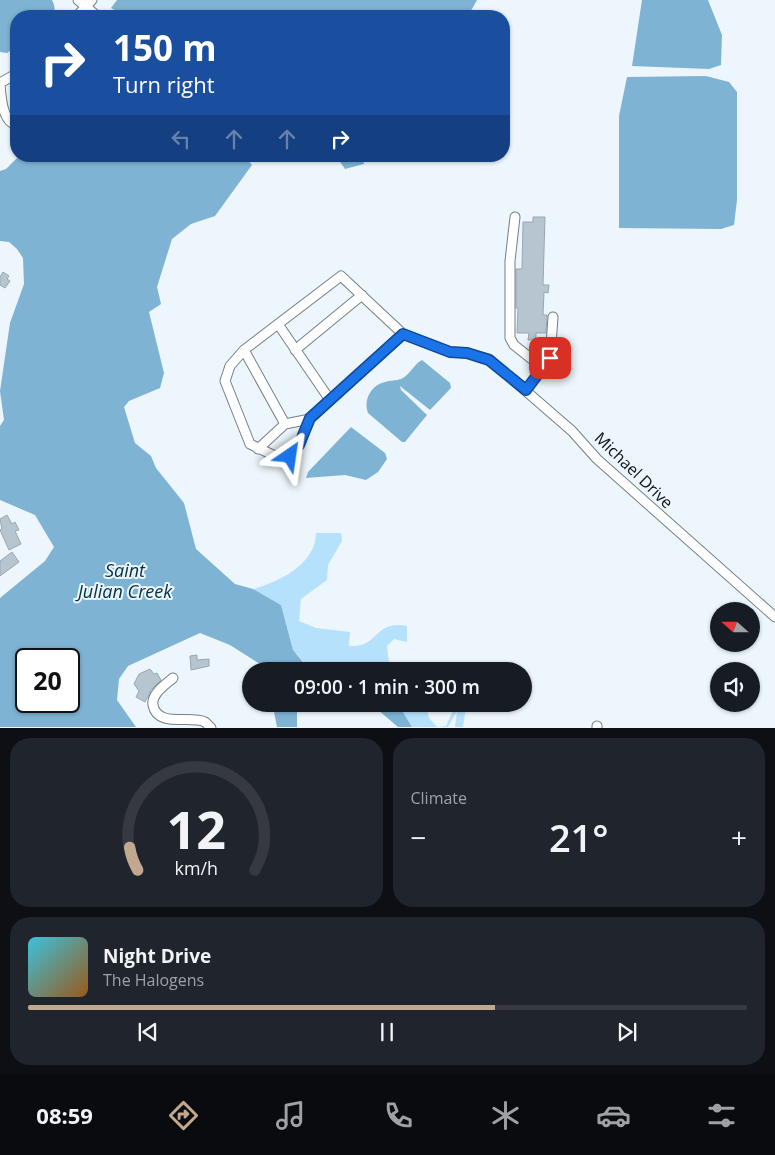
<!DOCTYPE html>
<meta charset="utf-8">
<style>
:root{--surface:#171b24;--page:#20242c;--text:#f1f3f6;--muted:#9ea1a6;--line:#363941;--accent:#c3a890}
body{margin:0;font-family:"Open Sans",sans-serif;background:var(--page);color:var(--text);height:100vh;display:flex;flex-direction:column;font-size:19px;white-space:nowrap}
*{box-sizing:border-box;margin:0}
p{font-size:16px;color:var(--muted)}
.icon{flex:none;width:28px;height:28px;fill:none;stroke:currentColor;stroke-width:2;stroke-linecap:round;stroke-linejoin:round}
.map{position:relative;height:728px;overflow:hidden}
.panel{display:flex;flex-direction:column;gap:10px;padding:10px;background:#0d0f14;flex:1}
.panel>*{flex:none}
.guide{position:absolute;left:10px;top:10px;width:500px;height:152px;border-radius:20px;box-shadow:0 1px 4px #0004;background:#1a4fa0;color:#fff;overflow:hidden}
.needle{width:32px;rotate:291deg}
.controls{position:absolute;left:710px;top:602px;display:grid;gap:10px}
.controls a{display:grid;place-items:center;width:50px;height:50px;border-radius:50%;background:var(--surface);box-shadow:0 1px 4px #0004;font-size:25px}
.speed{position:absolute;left:15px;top:648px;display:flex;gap:10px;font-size:25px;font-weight:700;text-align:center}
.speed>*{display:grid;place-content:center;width:65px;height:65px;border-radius:50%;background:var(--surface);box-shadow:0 1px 4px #0004;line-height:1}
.speed .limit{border:2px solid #111;border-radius:8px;background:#fff;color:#111}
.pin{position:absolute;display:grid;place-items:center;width:42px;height:42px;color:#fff;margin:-21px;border-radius:10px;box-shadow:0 2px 8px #0006}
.me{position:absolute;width:55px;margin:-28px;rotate:32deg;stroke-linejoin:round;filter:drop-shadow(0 0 4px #0008)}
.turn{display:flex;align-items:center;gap:18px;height:105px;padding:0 20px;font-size:22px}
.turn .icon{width:65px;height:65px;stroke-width:2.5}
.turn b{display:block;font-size:35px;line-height:42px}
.lanes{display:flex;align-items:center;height:48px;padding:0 20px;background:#0003;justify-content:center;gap:25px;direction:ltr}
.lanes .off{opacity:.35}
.big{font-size:38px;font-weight:600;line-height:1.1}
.panel .tile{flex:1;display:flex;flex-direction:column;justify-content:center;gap:8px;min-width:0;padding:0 18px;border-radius:20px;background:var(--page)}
.panel .dial{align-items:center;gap:0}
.dial svg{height:130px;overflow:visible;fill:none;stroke:var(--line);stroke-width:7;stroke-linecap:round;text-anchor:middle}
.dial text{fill:var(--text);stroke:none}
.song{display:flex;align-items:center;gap:15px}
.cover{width:60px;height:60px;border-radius:8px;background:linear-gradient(135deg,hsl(190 70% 55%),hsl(30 70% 35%))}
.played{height:5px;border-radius:2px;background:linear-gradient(90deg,var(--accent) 65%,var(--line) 65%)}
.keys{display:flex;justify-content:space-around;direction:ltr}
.heat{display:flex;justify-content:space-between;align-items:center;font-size:28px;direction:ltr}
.panel .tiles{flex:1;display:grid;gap:10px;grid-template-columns:1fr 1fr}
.tile:last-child{grid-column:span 2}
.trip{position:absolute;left:242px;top:662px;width:290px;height:50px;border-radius:25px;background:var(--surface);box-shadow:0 1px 4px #0004;font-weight:600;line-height:50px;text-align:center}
.tabs{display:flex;height:80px;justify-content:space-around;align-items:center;background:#090b0e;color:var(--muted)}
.tabs .icon{width:35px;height:35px}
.tabs .active{color:var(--accent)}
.tabs b{font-size:22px;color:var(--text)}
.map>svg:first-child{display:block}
.green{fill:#b6e1fc}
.water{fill:#7eb3d3;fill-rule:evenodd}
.building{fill:#b6c5d0;stroke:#98a7b1}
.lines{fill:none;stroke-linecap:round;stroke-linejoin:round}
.minor-casing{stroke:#718089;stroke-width:11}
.minor{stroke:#fff;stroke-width:9}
.route-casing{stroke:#114b97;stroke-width:12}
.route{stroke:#1a73e8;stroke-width:9}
.labels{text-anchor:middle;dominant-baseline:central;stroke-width:4;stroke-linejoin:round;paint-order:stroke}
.street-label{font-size:16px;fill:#0d1216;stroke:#ecf6fc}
.water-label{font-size:18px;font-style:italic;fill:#013046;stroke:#ecf6fc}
</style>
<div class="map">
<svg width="775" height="728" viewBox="0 0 775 728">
<rect width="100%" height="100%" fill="#ecf6fc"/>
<!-- green -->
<path class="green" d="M316 533H341L342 541 328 565 327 580 301 599 299 621 316 628 350 632 349 646C353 646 358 646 361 645 378 640 380 620 407 626V642L394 639 387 646 389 664 399 671H329L308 667 293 650 281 605 253 589C279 582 316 564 316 533Z
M398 704H426L429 718 437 727 446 726 456 704H462L466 707 463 727H455L457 711 448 727H412Z"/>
<!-- water -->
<path class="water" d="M0 0H52C55 6 56 11 52 16H16V47L7 53 0 52Z
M117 0H477L468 16H124L111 8Z
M642 0H708L722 35 721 65 709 69 632 66Z
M706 76 729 82 737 92V200L734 225 721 229 619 228V116L627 77Z
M19 156H244L252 165 215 216 191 224 172 239 157 287 161 304 149 312 164 373 160 388 129 401 124 407 135 443 151 456 156 468 184 503 196 549 235 584 253 589 281 605 293 650 307 667 329 671H271L230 645 200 633 128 666 119 679 117 700 136 727H0V598L45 561 54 547 35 515 0 500V426L4 420 0 391 10 323 24 284 23 258 17 249 9 242 0 241V171L6 169ZM26 659H69V701H26Z
M336 156H363L364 164 345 169Z
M422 360 450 383 451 388 430 410 400 386 401 390 427 415 405 442H402L368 413C363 400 371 385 385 382 390 380 396 381 401 379 410 375 414 364 422 360Z
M351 427 385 453 387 459 378 472 366 480 345 475 306 478 308 472Z
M277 704H297V727H277L274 712Z
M371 704H398L412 727H398Z"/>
<!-- building -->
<path class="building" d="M533 217H545L543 285H549L548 293 544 292 543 315H547L546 333H536V340H528L529 333H517L518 308H516V269H522L523 222H533Z
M3 272 9 276 7 279 10 281 5 288 0 285V277Z
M7 515 12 524 15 522 19 530 15 531 21 544 9 550 0 530 2 529 0 519Z
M12 552 19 562 0 576V561Z
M197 655V660L209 659V666L191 670 190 656Z
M150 669 154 674 157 673 161 680 151 690 145 702 136 697 139 691 134 684 139 674Z"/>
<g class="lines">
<defs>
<path id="minor" d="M78 0 97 16
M77 16 92 0
M0 83 16 74
M0 84C1 96 2 121 16 125
M515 217 510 261V338L514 345 543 368
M278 324 330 400
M403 334 341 276 244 350 230 366 225 381 250 444 279 458 290 456 299 445 310 419 403 334 450 352 467 353 489 359 572 431 597 459 775 617
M244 350 285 424
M295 350 362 295
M526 390 550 359 553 317
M258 449 285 424 310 419
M173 678C165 685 151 694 153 705 157 728 191 715 205 722 206 723 210 727 211 728
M597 728V726"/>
</defs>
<!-- minor casing -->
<use href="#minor" class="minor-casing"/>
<!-- minor -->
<use href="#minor" class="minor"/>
</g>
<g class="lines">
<defs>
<path id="route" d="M290 456 299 445 310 418 403 334 450 352 467 353 489 360 526 390 550 358"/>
</defs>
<!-- route casing -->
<use href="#route" class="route-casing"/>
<!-- route -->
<use href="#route" class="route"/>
</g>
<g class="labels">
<!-- street labels -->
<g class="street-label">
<text transform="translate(634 470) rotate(44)">Michael Drive</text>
</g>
<!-- water labels -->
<g class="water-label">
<text x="125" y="570">Saint<tspan x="125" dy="21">Julian Creek</tspan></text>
</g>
</g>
</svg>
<div class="controls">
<a><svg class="needle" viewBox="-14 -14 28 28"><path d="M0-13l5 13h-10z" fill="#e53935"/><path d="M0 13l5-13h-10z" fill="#9ea1a6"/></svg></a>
<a><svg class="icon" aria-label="sound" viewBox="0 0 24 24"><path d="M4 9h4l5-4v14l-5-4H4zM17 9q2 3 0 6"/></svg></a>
</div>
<div class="speed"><div class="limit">20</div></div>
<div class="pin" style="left:550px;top:358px;background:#d93025"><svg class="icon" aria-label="arrive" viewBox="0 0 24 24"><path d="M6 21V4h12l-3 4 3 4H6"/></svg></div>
<svg class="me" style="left:290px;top:456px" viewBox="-20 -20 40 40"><path d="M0-17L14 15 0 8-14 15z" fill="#1a73e8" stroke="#fff" stroke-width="4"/></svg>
<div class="trip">09:00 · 1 min · 300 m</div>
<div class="guide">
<div class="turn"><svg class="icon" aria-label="right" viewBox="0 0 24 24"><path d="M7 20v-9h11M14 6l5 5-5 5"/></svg><div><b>150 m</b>Turn right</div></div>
<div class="lanes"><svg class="icon off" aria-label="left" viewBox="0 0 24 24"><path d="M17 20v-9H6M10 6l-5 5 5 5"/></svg><svg class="icon off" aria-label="ahead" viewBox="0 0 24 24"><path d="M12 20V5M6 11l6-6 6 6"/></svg><svg class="icon off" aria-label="ahead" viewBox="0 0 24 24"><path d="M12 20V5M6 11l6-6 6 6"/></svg><svg class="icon" aria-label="right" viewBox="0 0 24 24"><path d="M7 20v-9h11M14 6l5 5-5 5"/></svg></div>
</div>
</div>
<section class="panel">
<div class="tiles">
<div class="tile dial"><svg viewBox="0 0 100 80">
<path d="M14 69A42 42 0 1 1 86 69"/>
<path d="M14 69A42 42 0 0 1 9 55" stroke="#c3a890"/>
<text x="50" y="56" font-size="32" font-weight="700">12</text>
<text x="50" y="72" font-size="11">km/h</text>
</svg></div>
<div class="tile"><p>Climate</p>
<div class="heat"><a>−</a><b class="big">21°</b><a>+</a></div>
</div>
<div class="tile">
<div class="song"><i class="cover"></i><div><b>Night Drive</b><p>The Halogens</p></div></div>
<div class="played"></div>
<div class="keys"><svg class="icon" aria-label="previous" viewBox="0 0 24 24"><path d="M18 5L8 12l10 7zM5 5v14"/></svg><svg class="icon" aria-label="pause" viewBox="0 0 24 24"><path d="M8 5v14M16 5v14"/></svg><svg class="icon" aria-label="next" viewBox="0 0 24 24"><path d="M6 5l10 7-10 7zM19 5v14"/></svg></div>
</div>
</div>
</section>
<nav class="tabs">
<b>08:59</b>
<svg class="icon active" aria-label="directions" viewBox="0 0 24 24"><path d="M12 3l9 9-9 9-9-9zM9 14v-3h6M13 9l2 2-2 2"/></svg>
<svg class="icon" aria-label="music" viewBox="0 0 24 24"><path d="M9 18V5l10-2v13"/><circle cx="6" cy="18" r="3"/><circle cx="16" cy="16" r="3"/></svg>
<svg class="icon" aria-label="phone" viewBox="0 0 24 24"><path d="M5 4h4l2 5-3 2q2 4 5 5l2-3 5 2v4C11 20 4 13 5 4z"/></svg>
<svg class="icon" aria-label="climate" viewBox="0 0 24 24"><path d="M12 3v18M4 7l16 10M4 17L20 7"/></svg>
<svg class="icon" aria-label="car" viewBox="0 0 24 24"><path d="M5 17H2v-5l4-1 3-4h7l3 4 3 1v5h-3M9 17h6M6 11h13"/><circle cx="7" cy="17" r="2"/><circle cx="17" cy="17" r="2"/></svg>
<svg class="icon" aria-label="filters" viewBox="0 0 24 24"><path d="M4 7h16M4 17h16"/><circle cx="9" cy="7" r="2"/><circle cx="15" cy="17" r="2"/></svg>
</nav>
